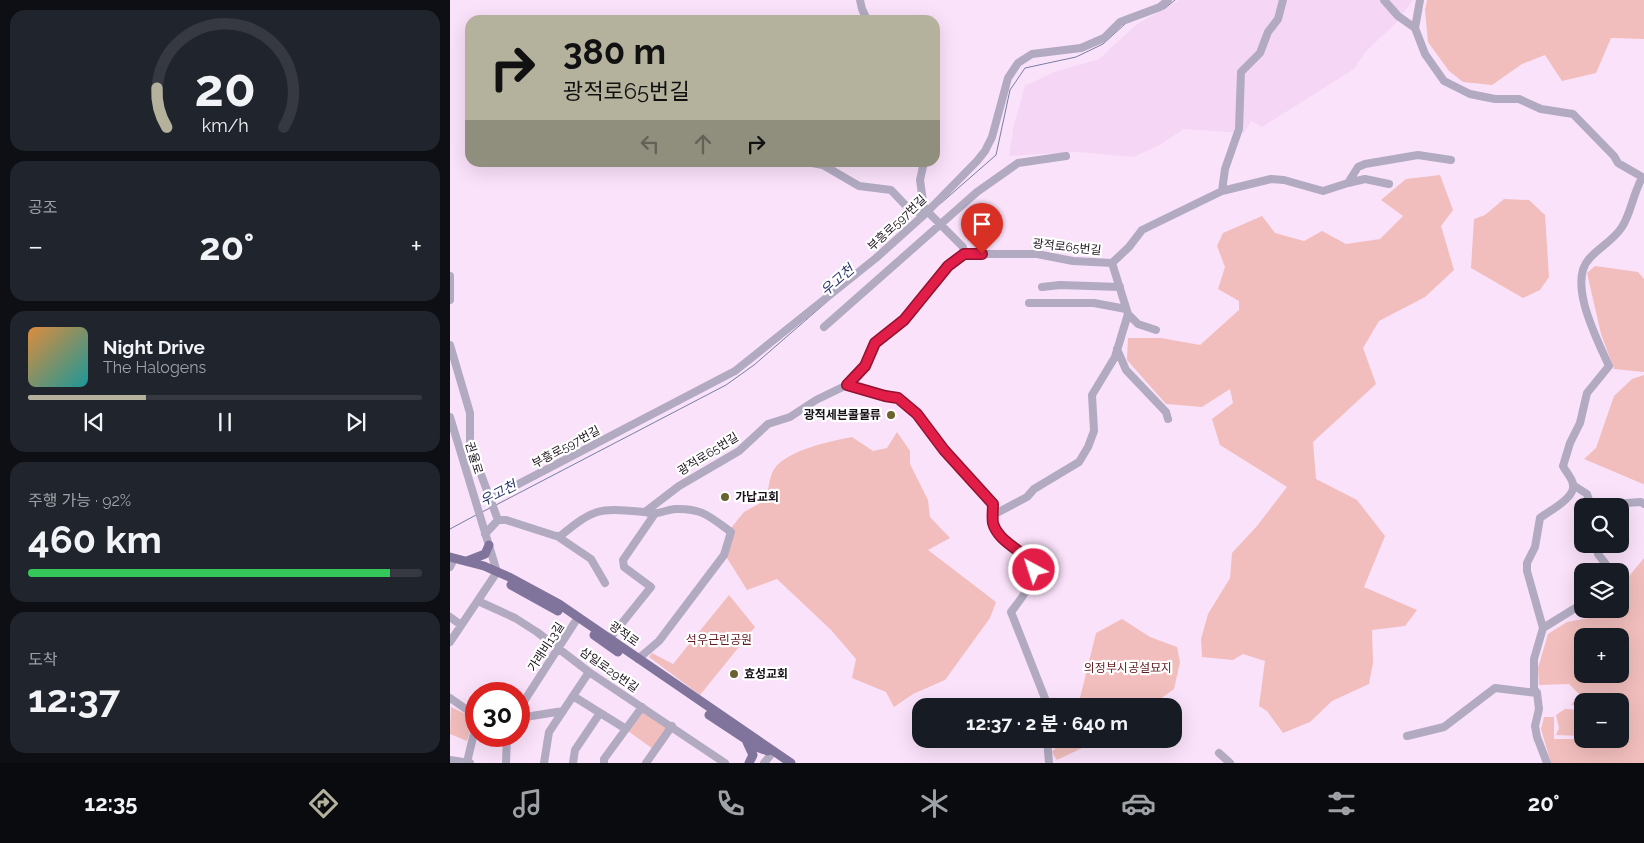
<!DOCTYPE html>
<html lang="ko">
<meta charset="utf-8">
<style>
:root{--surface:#171b24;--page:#20242c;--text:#f1f3f6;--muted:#9ea1a6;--line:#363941;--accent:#b4b29d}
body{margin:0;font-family:Raleway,"Noto Sans KR",sans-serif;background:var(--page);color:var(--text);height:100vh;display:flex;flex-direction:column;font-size:19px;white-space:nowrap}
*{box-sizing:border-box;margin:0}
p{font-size:16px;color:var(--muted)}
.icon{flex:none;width:28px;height:28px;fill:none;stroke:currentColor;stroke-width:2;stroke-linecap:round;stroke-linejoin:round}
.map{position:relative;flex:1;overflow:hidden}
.side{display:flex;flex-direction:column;gap:10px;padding:10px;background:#0d0f14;width:450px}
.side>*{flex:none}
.banner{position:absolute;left:15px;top:15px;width:475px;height:152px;border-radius:15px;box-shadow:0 5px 20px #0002;background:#b4b29d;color:#111;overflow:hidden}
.controls{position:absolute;left:1124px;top:498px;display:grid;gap:10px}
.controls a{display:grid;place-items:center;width:55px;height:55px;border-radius:10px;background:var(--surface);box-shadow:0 5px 20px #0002;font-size:25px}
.speed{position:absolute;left:15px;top:682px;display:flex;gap:10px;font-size:25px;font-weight:700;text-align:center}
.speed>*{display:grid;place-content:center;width:65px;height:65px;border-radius:50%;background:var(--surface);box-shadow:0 5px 20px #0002;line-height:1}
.speed .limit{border:8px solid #d22;background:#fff;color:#111}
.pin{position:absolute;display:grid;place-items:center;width:42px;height:42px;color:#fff;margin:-51px -21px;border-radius:50% 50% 50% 0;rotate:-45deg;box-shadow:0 0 5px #0007}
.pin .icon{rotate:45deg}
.me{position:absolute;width:55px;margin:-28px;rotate:320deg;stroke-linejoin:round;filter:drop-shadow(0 0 4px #0008)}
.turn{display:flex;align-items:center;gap:18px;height:105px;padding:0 15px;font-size:22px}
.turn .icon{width:65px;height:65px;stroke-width:2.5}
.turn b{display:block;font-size:35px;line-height:42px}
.lanes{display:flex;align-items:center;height:48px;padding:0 15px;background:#0003;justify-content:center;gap:25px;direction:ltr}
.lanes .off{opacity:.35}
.big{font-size:38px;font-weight:700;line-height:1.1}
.side .widget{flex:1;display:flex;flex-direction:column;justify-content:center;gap:8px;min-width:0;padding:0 18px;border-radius:15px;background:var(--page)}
.side .dial{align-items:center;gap:0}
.dial svg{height:130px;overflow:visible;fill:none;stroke:var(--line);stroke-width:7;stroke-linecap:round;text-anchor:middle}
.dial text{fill:var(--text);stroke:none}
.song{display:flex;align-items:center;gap:15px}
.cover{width:60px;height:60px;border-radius:8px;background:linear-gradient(135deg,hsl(30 70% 55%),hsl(180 70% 35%))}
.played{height:5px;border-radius:2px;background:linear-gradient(90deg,var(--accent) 30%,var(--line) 30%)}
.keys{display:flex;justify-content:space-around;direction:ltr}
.heat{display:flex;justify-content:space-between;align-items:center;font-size:28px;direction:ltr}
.charge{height:8px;border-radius:4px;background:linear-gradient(90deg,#34c759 92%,var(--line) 0)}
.trip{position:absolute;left:462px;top:698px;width:270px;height:50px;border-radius:15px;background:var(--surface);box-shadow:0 5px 20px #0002;font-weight:700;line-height:50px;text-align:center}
.tab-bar{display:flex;height:80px;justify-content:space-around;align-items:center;background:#090b0e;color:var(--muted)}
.tab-bar .icon{width:35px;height:35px}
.tab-bar .current{color:var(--accent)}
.tab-bar b{font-size:22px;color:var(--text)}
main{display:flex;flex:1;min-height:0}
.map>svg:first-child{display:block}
.built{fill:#f5d7f5}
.green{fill:#f1bebd;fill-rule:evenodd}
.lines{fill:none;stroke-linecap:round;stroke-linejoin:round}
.stream{stroke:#767ea2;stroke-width:1}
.minor{stroke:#b1aac1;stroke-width:8}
.major{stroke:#81749c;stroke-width:9}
.route-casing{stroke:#92132f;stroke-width:12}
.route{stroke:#e11d48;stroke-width:9}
.poi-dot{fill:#6a6330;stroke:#fff;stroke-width:2}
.labels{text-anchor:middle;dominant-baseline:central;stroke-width:4.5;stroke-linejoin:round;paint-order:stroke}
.street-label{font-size:12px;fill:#1a121a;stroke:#fff}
.poi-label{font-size:12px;font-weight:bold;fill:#1a121a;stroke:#fff;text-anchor:start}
.park-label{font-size:12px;fill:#631c21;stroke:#fff}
.water-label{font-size:14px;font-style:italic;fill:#2b3671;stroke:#fff}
</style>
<main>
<section class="side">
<div class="widget dial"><svg viewBox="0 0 100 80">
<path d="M14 69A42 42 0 1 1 86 69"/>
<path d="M14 69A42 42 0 0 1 8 45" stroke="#b4b29d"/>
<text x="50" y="56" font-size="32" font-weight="700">20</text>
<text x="50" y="72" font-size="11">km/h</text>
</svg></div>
<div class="widget"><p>공조</p>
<div class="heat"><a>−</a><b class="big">20°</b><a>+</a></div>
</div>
<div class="widget">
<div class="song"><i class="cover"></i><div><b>Night Drive</b><p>The Halogens</p></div></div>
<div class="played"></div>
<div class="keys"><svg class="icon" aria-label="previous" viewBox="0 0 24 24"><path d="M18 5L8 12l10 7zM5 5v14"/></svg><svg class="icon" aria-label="pause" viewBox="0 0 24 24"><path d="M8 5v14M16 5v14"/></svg><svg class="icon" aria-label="next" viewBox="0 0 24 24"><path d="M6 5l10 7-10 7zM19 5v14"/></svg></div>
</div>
<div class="widget"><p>주행 가능 · 92%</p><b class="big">460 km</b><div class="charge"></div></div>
<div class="widget"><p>도착</p><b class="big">12:37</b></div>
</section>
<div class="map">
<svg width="1194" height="763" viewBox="0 0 1194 763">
<rect width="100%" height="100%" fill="#fae2fa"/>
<!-- built -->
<path class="built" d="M729 0H963L945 24 916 51 904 69 812 127 801 121 794 133 734 129 708 146 683 157 626 152 559 156 564 125 575 86 604 72 649 59 686 25Z"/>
<!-- green -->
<path class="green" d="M977 0H1194V39L1161 38 1146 73 1112 81 1095 55 1072 64 1042 85 1013 82 999 71 978 42 975 10Z
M990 175 1003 210 991 226 1004 270 975 297 929 321 913 348 926 384 863 442 866 479 907 500 935 536 914 587 967 610 955 626 922 630 923 663 919 684 882 701 860 722 833 733 817 711 809 706 815 661 793 654 783 660 752 657 751 639 758 614 780 578 782 553 807 526 837 487 770 445 762 419 783 403 780 389 752 407 716 404 677 360 678 338H711L750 345 789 310V301L768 289 775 267 767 246 773 233 812 216 825 233 854 241 872 231 896 244 930 239 953 216 931 200 956 179Z
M1054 199 1079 200 1095 215 1099 277 1090 290 1073 298 1021 268 1024 219 1035 215Z
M1145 266 1188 272 1194 279V372L1164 369 1151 334 1137 273Z
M1194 375V483L1193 484 1134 459 1146 448 1164 396 1182 379Z
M447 432 460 451V464L478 500 480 517 500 538 478 550 546 602 540 618 495 680 463 694 444 707 436 692 402 678 406 659 381 630 327 579 297 590 277 558 281 528 294 512 316 500C318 491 319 481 322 473 331 451 381 441 402 437L423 451 437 448Z
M1194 558V763H1101L1091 729 1094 717H1104V739H1170V701H1132V705H1121L1129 694 1119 684 1089 685 1088 668 1098 634 1117 622 1172 612 1179 593 1175 581ZM1132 636H1170V674H1132Z
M279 595 305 627 250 695 199 657 202 653 223 664Z
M672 619 700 637 727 647 730 662 724 689 701 706H628L646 633Z
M1 707 24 718 17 741 0 734Z
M1115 709 1132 710V736L1106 735 1109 728 1106 715Z
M192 711 218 727 203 749 178 731Z
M614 739H651L607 760 602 752Z"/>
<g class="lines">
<!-- stream -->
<path class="stream" d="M714 9 725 0
M490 204 546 155 560 90 575 68 626 57 653 44 675 24
M46 505 276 385 304 365 379 300
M32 512 40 508
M0 529 26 515"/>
<!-- minor -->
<path class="minor" d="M410 0 412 9 417 20
M934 0 948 16 965 28
M970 0 965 28 975 54 994 81 1020 94 1045 99H1069L1091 109 1123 114 1164 156 1168 163 1194 178
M474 162 470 180 474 208 513 247 514 254
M362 163 373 165 409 186 441 190 460 210 475 214
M898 183 915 179 939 184
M772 191 775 169 789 129 791 72 810 53 818 32 828 19 833 0
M662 263 679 247 692 230 772 191 821 179 834 180 873 191 898 183 908 167 915 164 968 155 1001 160
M0 276V300
M592 287 610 285 670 287
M579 303H644L676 309
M678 314 688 324 706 330
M374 327 527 192 568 163 616 156
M0 345 20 413V445L48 520
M667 349 676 370 716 412 718 419
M397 385 435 396 448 398 467 414 494 450 543 503C543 509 542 518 543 523 548 541 584 557 583 570 583 585 570 600 561 612L598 706
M0 417 47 572 0 642
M1123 485 1137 494 1141 506
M40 499 285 371 426 258 475 214 527 161 535 151 542 137 558 78 568 63 582 54 631 48 654 38 670 22 710 7 718 0
M1141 503 1161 504 1191 502 1194 504
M35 534 48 520H56L109 537C146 507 148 508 195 512L229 486 289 451 318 424 340 417 366 400 397 385 415 366 425 343 454 320 498 266 514 254H587L623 261 662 263 678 314 665 357 642 395 644 431 638 447 629 462 584 489 577 497 543 515
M107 536 141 559 155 583
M1146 544 1148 554 1161 571
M0 567 2 563
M28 601 65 618 87 632 139 672 275 763
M0 617 11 625
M1093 628 1132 604
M160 638 201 587 174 567 173 560 204 515
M188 659 209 641 274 555 281 532C260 517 253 508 225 509 214 510 207 516 195 512
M123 696 176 729
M0 698 26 716
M69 709 125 622
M69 718 113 711
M957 736 994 727 1045 688 1087 693
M597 739 599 763
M769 753 780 763
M0 760 20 763
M17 762 26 725
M56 763 57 736
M94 763 99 732 139 672
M123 763 125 750 150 713
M154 763V759L192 707
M196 763 222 726
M314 763 323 752
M1097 763 1087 737 1085 726 1089 709 1087 693 1084 689V659L1093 628 1077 571V563L1085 547 1090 518C1099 511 1126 498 1123 484 1122 478 1116 472 1113 466L1120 443 1130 423 1137 393 1159 366C1148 341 1117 283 1139 259 1148 248 1164 240 1172 227 1181 213 1183 194 1192 178"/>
<!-- major -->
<path class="major" d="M0 557 34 566 59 577 109 604 341 763
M17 561 35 554 39 545
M61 585 108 611
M144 635 168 652
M259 715 309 748 318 751
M297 742 303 755 299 763"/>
</g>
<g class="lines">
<defs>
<path id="route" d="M532 254H514L498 266 454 320 425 343 415 366 397 385 435 396 448 398 467 414 494 450 543 504C543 509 542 518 543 523 549 545 579 551 584 570"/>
</defs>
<!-- route casing -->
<use href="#route" class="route-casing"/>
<!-- route -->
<use href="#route" class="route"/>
</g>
<!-- markers -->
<g class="poi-dot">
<circle cx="441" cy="415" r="5"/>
<circle cx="275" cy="497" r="5"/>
<circle cx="284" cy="674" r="5"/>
</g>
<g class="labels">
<!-- street labels -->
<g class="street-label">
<text transform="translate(447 223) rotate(-43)">부흥로597번길</text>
<text transform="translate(617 247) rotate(6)">광적로65번길</text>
<text transform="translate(116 447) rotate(-28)">부흥로597번길</text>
<text transform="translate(258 454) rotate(-32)">광적로65번길</text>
<text transform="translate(24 458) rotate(73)">권율로</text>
<text transform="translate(174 634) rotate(35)">광적로</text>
<text transform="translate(96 647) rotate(-57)">가래비13길</text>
<text transform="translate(159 670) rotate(35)">삼일로29번길</text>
</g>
<!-- poi labels -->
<g class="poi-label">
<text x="431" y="415" text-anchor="end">광적세븐콜물류</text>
<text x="285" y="497">가납교회</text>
<text x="294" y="674">효성교회</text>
</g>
<!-- park labels -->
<g class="park-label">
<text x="269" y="640">석우근린공원</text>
<text x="678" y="668">의정부시공설묘지</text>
</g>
<!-- water labels -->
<g class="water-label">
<text transform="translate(387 280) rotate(-41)">우고천</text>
<text transform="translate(48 493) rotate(-27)">우고천</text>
</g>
</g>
</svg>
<div class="controls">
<a><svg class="icon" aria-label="search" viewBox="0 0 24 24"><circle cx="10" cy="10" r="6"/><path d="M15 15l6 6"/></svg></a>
<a><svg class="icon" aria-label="layers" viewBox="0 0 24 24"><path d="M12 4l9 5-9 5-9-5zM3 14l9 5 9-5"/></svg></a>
<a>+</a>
<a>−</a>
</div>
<div class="speed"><div class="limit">30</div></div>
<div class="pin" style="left:532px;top:254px;background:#d93025"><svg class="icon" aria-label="arrive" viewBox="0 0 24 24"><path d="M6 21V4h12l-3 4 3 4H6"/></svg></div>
<svg class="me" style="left:584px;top:570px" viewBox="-20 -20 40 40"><circle r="17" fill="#e11d48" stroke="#fff" stroke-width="3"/><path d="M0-11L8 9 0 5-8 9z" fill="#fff"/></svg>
<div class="trip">12:37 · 2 분 · 640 m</div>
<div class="banner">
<div class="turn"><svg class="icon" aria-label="right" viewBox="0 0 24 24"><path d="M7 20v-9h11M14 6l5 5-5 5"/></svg><div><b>380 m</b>광적로65번길</div></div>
<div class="lanes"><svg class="icon off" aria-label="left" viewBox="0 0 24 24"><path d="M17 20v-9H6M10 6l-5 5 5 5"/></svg><svg class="icon off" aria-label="ahead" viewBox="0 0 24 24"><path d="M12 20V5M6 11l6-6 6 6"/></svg><svg class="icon" aria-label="right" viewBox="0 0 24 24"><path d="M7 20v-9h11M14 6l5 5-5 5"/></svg></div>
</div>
</div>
</main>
<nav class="tab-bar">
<b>12:35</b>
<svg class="icon current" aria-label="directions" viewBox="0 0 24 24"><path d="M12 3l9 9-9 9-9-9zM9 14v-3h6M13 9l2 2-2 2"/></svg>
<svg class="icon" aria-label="music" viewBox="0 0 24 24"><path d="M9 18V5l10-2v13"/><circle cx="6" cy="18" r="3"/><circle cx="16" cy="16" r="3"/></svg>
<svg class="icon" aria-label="phone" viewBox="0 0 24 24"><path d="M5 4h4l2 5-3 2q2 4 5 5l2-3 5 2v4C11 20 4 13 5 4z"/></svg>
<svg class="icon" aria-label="climate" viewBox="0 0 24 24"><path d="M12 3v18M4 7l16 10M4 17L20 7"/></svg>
<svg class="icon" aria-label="car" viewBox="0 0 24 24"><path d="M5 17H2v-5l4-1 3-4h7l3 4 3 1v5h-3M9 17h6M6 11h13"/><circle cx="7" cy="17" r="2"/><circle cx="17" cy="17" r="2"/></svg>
<svg class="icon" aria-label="filters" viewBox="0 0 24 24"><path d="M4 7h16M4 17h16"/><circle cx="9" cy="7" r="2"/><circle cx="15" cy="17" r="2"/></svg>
<b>20°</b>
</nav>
